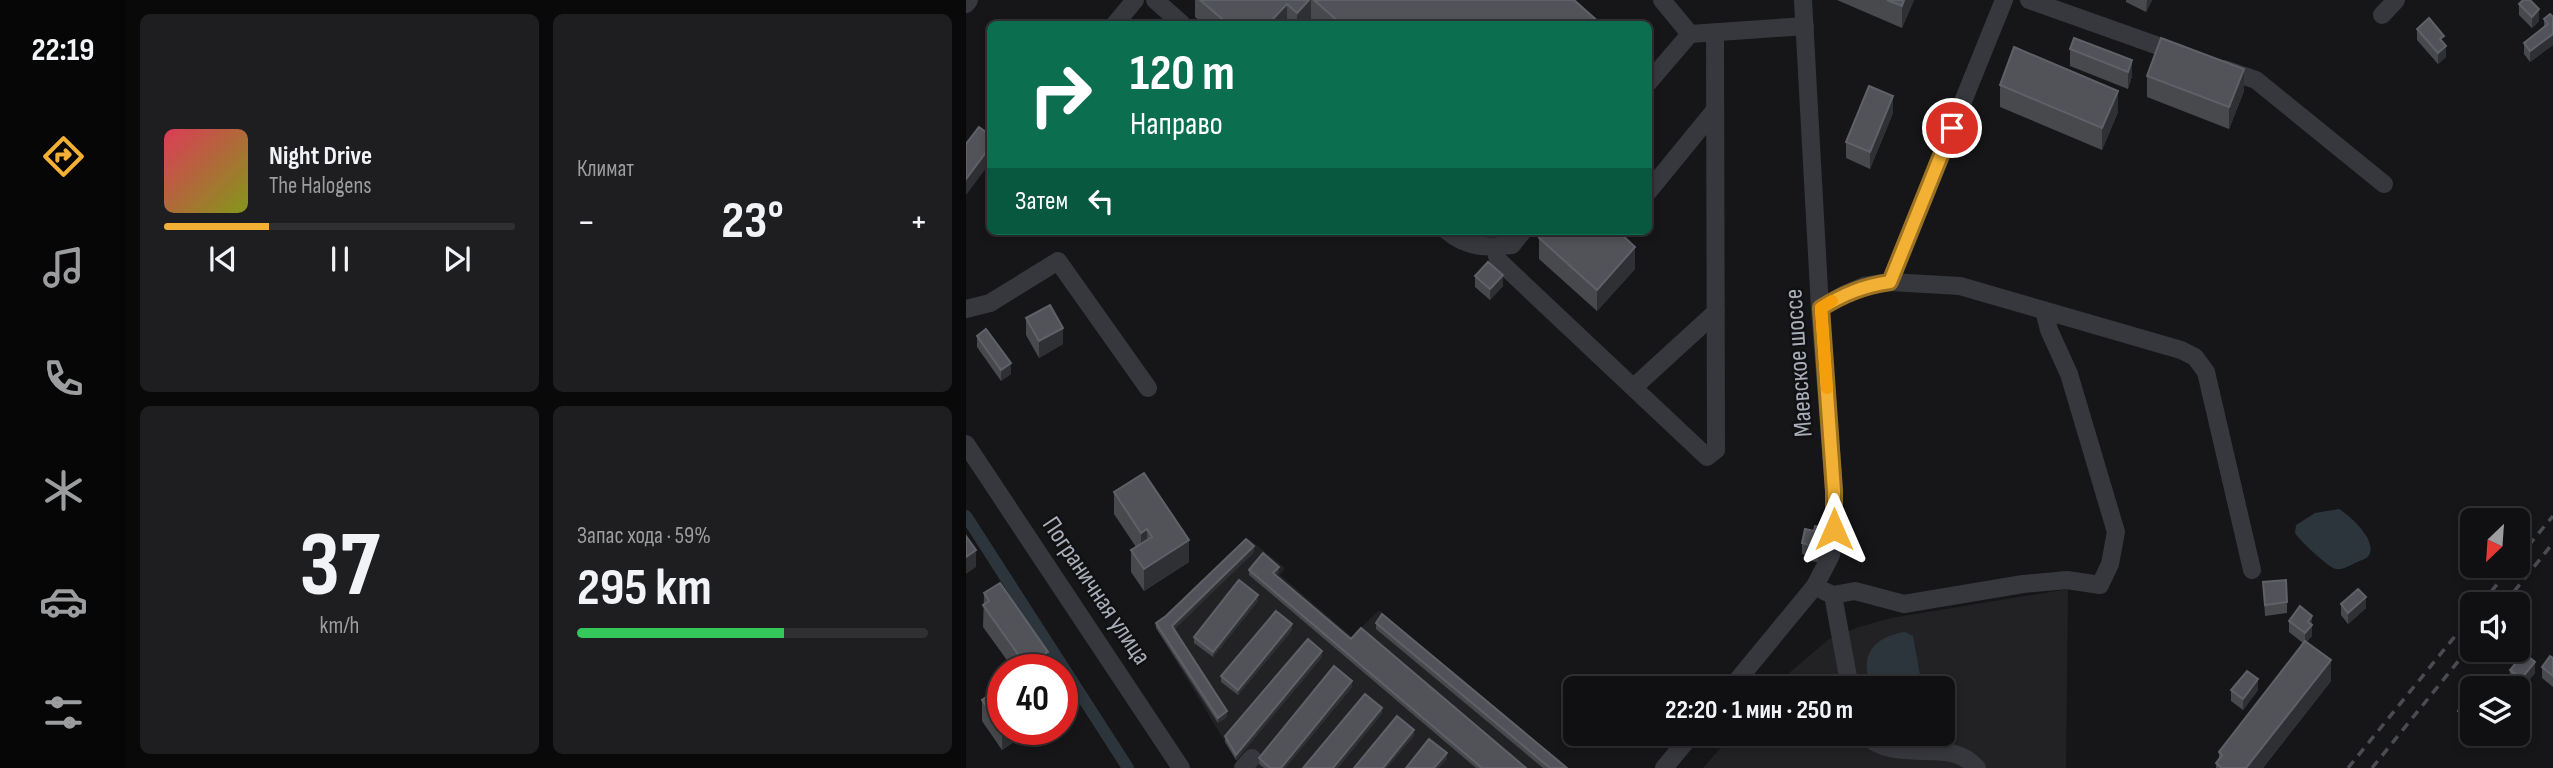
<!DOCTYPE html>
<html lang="ru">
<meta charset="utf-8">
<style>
:root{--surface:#101012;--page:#1e1e20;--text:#f1f3f6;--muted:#9c9d9f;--line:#303032;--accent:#f2b134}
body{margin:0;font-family:"Sofia Sans Condensed",sans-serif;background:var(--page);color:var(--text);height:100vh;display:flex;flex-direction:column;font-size:26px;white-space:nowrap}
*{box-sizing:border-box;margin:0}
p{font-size:23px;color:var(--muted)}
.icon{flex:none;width:38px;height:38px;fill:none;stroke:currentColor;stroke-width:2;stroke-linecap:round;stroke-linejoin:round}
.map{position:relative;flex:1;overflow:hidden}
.drawer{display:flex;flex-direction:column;gap:14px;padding:14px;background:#09090a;width:840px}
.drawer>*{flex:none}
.banner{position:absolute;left:21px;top:21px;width:665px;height:214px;border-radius:10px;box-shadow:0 4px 10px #0003,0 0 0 2px var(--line);background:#0b6e4f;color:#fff;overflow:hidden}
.needle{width:46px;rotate:205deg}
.controls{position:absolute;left:1494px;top:508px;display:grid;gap:14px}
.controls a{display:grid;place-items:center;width:70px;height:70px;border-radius:10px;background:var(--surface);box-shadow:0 4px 10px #0003,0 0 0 2px var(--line);font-size:35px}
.speed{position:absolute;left:21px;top:654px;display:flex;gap:14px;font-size:35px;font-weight:700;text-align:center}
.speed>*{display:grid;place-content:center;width:91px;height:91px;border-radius:50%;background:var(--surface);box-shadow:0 4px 10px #0003,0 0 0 2px var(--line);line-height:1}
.speed .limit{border:10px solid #d22;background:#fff;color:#111}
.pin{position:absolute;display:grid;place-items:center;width:60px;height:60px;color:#fff;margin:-30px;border:4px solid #fff;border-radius:50%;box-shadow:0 2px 7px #0007}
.me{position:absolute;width:77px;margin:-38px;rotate:0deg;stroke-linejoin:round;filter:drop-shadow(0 0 5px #0008)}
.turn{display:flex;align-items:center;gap:24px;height:147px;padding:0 28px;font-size:32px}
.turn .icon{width:91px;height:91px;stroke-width:2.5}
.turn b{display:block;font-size:49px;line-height:60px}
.then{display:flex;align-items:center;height:66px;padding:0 28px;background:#0003;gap:14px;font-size:26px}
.big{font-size:52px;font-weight:700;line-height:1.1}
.drawer .card{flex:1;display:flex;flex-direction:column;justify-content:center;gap:10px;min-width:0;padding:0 24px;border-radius:10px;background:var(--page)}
.drawer .dial{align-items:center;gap:0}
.dial b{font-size:91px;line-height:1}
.song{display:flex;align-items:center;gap:21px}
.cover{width:84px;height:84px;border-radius:10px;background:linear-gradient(135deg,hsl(350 70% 55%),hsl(70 70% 35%))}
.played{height:7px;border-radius:4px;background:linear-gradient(90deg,var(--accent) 30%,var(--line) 30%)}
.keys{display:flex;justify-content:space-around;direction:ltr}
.heat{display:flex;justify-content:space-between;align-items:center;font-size:38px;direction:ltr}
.charge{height:10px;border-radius:5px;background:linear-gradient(90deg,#34c759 59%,var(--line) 0)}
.drawer .tiles{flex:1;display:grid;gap:14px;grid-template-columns:repeat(2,1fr)}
.trip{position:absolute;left:597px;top:676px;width:392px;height:70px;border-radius:10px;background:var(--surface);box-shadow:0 4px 10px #0003,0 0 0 2px var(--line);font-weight:700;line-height:70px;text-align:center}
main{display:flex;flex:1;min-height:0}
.dock{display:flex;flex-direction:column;width:126px;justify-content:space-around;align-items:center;background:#060607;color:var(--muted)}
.dock .icon{width:49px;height:49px}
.dock .current{color:var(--accent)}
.dock b{font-size:32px;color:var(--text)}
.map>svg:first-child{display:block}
.built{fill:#222225}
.water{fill:#2c353c}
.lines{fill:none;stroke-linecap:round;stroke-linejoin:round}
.canal{stroke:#2c353c;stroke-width:12}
.minor{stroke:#37383d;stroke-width:18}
.rail{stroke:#4a4c52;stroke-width:3.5;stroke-dasharray:9 7;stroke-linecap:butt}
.wall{fill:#47494d}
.shaded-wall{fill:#2f3033}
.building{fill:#525359;stroke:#5f6168;stroke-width:2}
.route-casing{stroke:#9d7322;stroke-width:18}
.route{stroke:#f2b134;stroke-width:12}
.slow{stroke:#f59e0b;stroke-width:12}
.labels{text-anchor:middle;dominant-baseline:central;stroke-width:5;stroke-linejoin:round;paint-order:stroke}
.street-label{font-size:26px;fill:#a8adb8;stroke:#111113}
</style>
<main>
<nav class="dock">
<b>22:19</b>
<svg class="icon current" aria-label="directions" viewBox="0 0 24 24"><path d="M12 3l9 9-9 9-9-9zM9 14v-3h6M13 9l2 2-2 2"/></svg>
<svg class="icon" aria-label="music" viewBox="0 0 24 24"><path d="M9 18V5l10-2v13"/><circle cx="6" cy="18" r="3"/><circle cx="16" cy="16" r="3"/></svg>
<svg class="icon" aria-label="phone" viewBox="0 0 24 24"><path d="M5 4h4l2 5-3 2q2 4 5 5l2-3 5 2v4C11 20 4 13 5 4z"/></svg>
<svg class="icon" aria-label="climate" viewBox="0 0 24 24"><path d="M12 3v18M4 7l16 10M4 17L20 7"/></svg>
<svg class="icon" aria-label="car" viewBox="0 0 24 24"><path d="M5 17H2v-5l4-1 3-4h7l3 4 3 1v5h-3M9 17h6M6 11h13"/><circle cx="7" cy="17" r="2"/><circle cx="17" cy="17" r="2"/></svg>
<svg class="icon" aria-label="filters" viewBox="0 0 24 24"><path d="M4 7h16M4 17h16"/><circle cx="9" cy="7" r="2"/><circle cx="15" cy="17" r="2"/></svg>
</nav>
<section class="drawer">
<div class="tiles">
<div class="card">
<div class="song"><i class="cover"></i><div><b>Night Drive</b><p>The Halogens</p></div></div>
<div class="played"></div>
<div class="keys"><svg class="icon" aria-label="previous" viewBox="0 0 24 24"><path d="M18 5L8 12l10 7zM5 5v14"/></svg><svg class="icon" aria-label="pause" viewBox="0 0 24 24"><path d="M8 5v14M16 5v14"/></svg><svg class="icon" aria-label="next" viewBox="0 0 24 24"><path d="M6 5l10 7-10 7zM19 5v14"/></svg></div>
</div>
<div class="card"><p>Климат</p>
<div class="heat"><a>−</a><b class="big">23°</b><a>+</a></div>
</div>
<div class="card dial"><b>37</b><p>km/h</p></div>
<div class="card"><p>Запас хода · 59%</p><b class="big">295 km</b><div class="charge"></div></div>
</div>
</section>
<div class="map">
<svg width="1587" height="768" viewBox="0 0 1587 768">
<rect width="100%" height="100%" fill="#161618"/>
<!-- built -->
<path class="built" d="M283 539 319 568 314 575 386 637 413 610 601 768H275L188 625Z
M1102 589 1100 768H737L768 733H976V688H809L822 674 863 639 893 627 925 618Z"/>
<!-- water -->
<path class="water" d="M1373 509C1384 516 1409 538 1404 553 1402 559 1396 560 1391 562 1385 565 1377 570 1370 569 1363 568 1333 540 1329 533L1330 525 1349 513Z
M939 632 947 636 954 675 906 688C892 656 907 637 939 632Z"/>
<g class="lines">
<!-- canal -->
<path class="canal" d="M0 516 162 768"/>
<!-- minor -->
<path class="minor" d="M189 0 216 24
M1063 0 1215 54
M0 4 3 0
M1416 15 1430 0
M149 24 169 0
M724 34 839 26
M1258 69 1290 80 1418 184
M682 83 724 34 696 0
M682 192 749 110
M481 231C501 248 521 248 546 245L557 231
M529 247 532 260 741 457 750 450 749 32
M924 282 1038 0
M854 308 877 295 898 286 924 282 994 286 1215 350 1229 357 1240 372 1286 570
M0 309 24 303 92 261 182 388
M668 387 750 312
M0 444 215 768
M858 591 867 595 884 688
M867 595 889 591 938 604 1057 584 1101 580 1134 585 1144 564 1150 532 1103 374 1083 330 1078 310
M765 688 849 586 865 555 868 529V491L854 308 837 0
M896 733C933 768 982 734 1011 768
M277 768 286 758
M698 768 727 733"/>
<!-- rail -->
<path class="rail" d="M1552 558 1587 516
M1515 604 1547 565
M1538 604 1587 543
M1382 768 1507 614
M1406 768 1507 643"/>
</g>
<!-- wall -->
<path class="wall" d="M229 0H608L635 24H351L345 19 340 24H238L229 17Z
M871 0H948L936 28Z
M1160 0H1186L1180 12 1160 2Z
M1553 4 1573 21 1566 28 1553 15Z
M1587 17V45L1564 62 1558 54V43L1578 27V19Z
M1451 29 1478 44 1480 57 1472 64 1451 40Z
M1104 49 1166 60V76L1162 89 1104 66Z
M1181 76 1278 91 1263 129 1181 97Z
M1034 85 1152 112 1136 150 1034 107Z
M927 113 904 169 880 158V142Z
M573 238 669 269 631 311 573 259Z
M509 276 537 286 524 300 509 287Z
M60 318 97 344 73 358 60 335Z
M11 336 45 374 35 381 11 347Z
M148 492 223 562 178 591 165 572V550L170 547 148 514Z
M857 538 852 562 843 561V556L836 554V543Z
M288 552 208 629 261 717 252 723 190 628V623Z
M283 570 313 572 310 575 385 639 560 768H510L283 575Z
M1297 582 1321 602V613L1299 616Z
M18 593 82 661 89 670H48L17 627Z
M292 601 247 657 228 643V637Z
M1375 604 1400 608 1382 624 1375 615Z
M1323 621 1346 627V636L1340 642 1365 681 1297 768H1250V763L1253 759V752L1337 643 1323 632Z
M410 623 601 768H577L410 629Z
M326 630 272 695 255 682V676Z
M356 657 270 760 259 742V736Z
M1587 658V687L1576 678V667Z
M1544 670 1569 673 1555 690 1544 681Z
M37 685V730H65L36 750 16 721V700Z
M386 687 319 768H298L293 764V758Z
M1507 688V733H1512L1508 739 1492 728V711Z
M1265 690H1292L1277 710 1265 701Z"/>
<!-- shaded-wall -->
<path class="shaded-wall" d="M343 0H345V19L340 24H331V13Z
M938 0H948L936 28V6Z
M1181 0H1186L1180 12Z
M321 4V24H303V23Z
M1573 9V21L1566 28V17Z
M1587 34V45L1564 62V51Z
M1480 46V57L1472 64V53Z
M1166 60V76L1162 89V72Z
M1278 69V91L1263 129V107Z
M1152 91V112L1136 150V128Z
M927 96V113L904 169V152Z
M24 147V163L0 195V179Z
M669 247V269L631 311V290Z
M537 275V286L524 300V289Z
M97 328V344L73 358V341Z
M45 363V374L35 381V370Z
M857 527V538L852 562V551Z
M181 529V550L175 554V533Z
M223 540V562L178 591V569Z
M288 546V552L206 632V626Z
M10 550V567L0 574V557Z
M313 567V572L307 579V573Z
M292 595V601L247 657V652Z
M1400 597V608L1382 624V613Z
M1346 616V636L1339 644V633L1342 622Z
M326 624V630L272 695V690Z
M356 651V657L270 760V755Z
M1365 660V681L1297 768H1280Z
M1569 662V673L1555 690V679Z
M1292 679V690L1277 710V699Z
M386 681V687L319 768H315Z
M99 684V706L96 708V686Z
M416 708V714L372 768H367Z
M261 711V717L252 723V718Z
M36 728 37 730H65L36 750Z
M448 730V736L421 768H417Z
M481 753V759L473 768H468Z"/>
<!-- building -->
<path class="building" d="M234 0H343L331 13 321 4 303 23 305 24H262Z
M348 0H608L635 24H375Z
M921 0H938L936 6Z
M1557 0H1564L1573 9 1566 17 1553 4Z
M1584 14 1587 17V34L1564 51 1558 43 1582 24 1578 19Z
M1463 18 1478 36 1474 39 1480 46 1472 53 1451 29Z
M1108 38 1166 60 1162 72 1104 49Z
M1195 38 1278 69 1263 107 1181 76Z
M1048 47 1152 91 1136 128 1034 85Z
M903 86 927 96 904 152 880 142Z
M13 127 24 135V147L0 179V144Z
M579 231H652L669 247 631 290 573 238Z
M522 262 537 275 524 289 509 276Z
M84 305 97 328 73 341 60 318Z
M20 329 45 363 35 370 11 336Z
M178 473 223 540 178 569 165 550 186 537 181 529 175 533 148 492Z
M849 526 857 527 852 551 843 550 844 545 836 543 839 529 848 531Z
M0 536 10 550 0 557Z
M280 539 288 546 206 626 261 711 252 718 190 623 200 616Z
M297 553 313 567 307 573 385 639 395 628 560 768H516L283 570Z
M273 580 292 595 247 652 228 637Z
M1320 580 1321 602 1299 605 1297 582Z
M34 583 82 652 77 655 89 670H57L61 667 17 605 23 601 18 593Z
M1392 589 1400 597 1382 613 1375 604Z
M1334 606 1346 616 1342 622 1346 625 1339 633 1323 621Z
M310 611 326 624 272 690 255 676Z
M416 614 601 768H584L410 623Z
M342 639 356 651 270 755 259 736Z
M1339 641 1365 660 1280 768H1256L1250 763 1256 755 1253 752Z
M1558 653 1569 662 1555 679 1544 670Z
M1584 656 1587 658V676L1576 667Z
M368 666 386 681 315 768H304L293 758Z
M1281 671 1292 679 1277 699 1265 690Z
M1515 676 1531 687V688H1507Z
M37 685V728H36L16 700Z
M1507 688V721L1492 711Z
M399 694 416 708 367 768H337Z
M431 716 448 730 417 768H388Z
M463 739 481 753 468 768H440Z"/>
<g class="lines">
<defs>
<path id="route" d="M868 529V491L855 308C878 294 897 286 924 282L986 128"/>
</defs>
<!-- route casing -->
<use href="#route" class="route-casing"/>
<!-- route -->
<use href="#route" class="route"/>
<!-- slow -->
<path class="slow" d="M861 388 855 308 866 301"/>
</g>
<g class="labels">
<!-- street labels -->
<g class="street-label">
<text transform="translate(833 363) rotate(-94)">Маевское шоссе</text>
<text transform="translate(130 591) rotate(56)">Пограничная улица</text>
</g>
</g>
</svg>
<div class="controls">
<a><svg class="needle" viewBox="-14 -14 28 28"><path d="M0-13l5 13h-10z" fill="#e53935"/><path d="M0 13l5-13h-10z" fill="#9c9d9f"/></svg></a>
<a><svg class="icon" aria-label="sound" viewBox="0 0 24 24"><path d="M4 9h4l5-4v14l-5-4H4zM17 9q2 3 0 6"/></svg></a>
<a><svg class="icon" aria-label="layers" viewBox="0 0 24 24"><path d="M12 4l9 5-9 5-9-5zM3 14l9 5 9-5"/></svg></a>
</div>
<div class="speed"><div class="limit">40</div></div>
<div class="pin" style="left:986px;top:128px;background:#d93025"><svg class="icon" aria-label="arrive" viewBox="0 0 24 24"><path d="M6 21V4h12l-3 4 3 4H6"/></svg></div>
<svg class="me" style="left:868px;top:529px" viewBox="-20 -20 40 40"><path d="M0-17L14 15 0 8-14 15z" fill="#f2b134" stroke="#fff" stroke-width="4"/></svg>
<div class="trip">22:20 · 1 мин · 250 m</div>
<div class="banner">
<div class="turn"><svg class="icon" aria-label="right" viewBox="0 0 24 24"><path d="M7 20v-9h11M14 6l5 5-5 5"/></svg><div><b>120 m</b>Направо</div></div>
<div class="then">Затем<svg class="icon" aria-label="left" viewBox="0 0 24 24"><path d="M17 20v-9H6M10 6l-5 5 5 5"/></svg></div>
</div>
</div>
</main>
